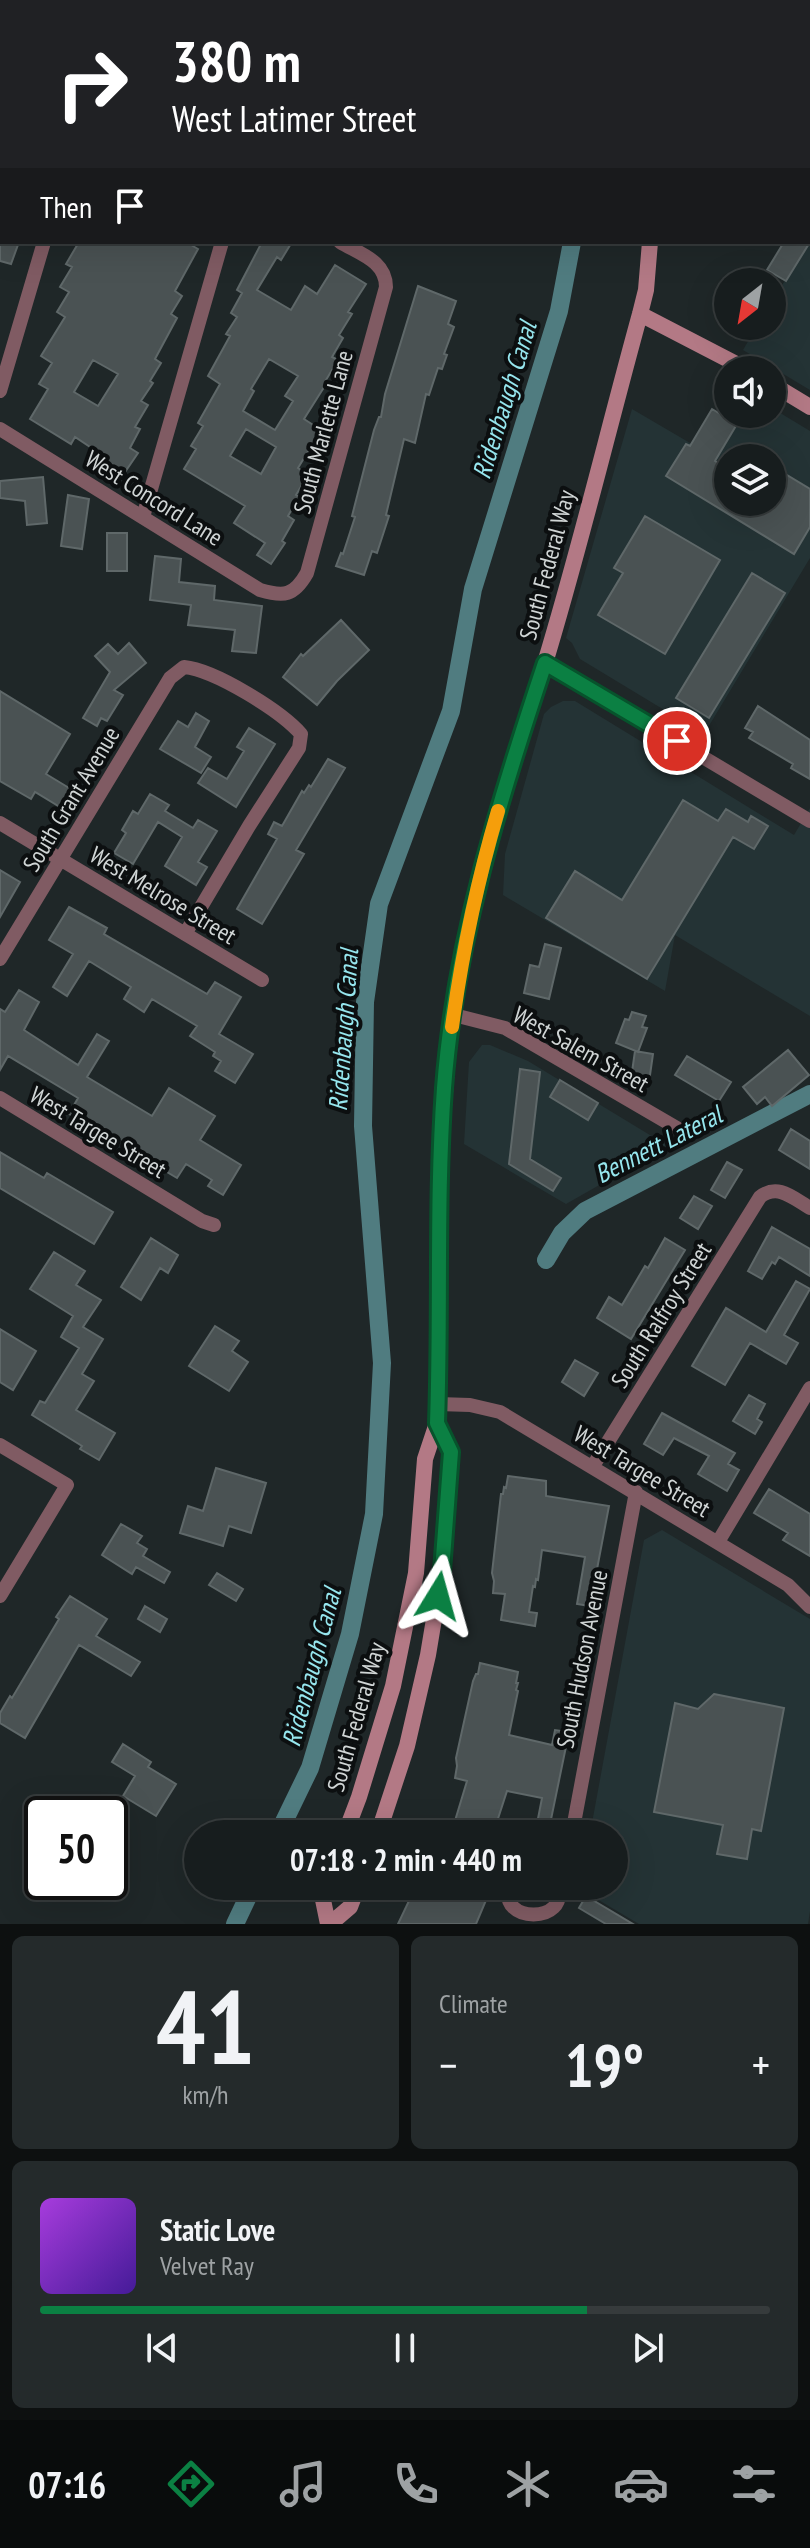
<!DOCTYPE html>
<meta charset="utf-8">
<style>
:root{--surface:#171d1e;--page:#242a2b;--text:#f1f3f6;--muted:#9ea2a4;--line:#363b3c;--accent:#0b8043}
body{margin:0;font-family:"PT Sans Narrow",sans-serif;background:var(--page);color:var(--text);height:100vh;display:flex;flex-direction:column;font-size:30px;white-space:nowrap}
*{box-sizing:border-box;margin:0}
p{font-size:26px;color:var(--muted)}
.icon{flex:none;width:44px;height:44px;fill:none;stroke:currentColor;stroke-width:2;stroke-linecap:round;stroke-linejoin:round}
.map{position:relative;height:1924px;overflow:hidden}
.details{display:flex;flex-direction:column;gap:12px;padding:12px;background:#0d1010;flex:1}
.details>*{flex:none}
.banner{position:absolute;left:0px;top:0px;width:810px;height:244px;box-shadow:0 8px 32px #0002,0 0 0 2px var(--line);background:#202124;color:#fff;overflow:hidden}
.needle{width:52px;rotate:211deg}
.buttons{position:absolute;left:714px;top:268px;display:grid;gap:16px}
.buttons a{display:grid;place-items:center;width:72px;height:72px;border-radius:50%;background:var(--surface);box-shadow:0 8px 32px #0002,0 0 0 2px var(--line);font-size:40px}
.speed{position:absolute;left:24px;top:1796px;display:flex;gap:16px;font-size:40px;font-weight:700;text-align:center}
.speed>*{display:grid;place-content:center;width:104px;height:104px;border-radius:50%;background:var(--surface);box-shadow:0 8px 32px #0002,0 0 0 2px var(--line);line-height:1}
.speed .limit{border:4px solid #111;border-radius:12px;background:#fff;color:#111}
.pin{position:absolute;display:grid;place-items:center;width:68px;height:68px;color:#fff;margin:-34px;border:4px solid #fff;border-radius:50%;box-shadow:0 2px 8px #0007}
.me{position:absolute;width:88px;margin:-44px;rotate:8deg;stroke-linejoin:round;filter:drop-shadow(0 0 6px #0008)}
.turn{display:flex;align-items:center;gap:28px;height:168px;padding:0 40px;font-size:36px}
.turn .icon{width:104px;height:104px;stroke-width:2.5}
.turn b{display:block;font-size:56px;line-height:68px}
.then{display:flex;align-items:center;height:76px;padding:0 40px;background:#0003;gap:16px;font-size:30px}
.big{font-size:60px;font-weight:700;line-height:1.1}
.details .widget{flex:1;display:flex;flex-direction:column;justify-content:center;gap:12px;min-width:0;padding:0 28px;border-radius:12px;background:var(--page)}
.details .dial{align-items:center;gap:0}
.dial b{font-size:104px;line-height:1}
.song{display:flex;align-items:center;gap:24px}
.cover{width:96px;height:96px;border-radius:12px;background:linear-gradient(135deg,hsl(280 70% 55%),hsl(260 70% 35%))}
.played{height:8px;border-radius:4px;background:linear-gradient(90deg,var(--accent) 75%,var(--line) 75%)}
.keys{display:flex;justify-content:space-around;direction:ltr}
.heat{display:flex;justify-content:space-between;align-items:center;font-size:44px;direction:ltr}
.details .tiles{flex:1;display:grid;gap:12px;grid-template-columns:1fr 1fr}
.widget:last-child{grid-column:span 2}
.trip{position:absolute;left:184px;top:1820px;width:444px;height:80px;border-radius:40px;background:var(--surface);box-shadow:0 8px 32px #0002,0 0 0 2px var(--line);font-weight:700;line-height:80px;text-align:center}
.dock{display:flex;height:128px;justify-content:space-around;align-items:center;background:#090c0c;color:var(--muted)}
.dock .icon{width:56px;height:56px}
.dock .current{color:var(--accent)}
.dock b{font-size:36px;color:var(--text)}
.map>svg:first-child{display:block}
.built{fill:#243335;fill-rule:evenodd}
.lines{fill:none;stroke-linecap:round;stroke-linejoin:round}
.canal{stroke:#507c80;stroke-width:18}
.building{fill:#4a5253;stroke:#5f6869;stroke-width:2;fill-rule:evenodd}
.street{stroke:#805b63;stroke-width:14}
.secondary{stroke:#b37985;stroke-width:16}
.route-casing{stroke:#07532c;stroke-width:20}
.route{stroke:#0b8043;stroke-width:14}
.slow{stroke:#f59e0b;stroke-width:14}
.labels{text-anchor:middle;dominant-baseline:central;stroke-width:8;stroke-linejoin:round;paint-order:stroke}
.street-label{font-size:24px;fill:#d0d5d5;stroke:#0c0f10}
.water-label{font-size:26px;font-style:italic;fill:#96e6ee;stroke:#0c0f10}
</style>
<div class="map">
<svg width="810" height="1924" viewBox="0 0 810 1924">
<rect width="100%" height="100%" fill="#1f2728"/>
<!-- built -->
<path class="built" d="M173 0H526V2H176Z
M663 0H810V196H808V2H663Z
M810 239V390L743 350 757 326H772V302Z
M772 408 810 431V558L704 734 580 659 572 643 566 638 632 409 714 457 741 414H772ZM728 458H772V502H728Z
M563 701H575L794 835 810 808V1016L675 935 665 991 503 895 505 854 544 714 551 707Z
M482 1045H490L528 1061 668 1146 566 1204 464 1144 469 1062Z
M662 1530 810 1619V1911L808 1924H639L580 1889 581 1886H614V1834H590L644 1540Z"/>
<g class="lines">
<!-- canal -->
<path class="canal" d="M573 0V2
M546 1260 562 1233 585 1211 810 1094
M278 1834 310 1768 350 1634 374 1514 382 1363 363 1126 365 1002 379 904 451 711 473 589 559 311 572 242
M235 1924 253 1886"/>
</g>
<!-- building -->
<path class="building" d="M0 242H19L11 264 0 261Z
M79 242H186L198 249 175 291 182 296 171 314 177 318 155 359 161 363 150 381 153 383 141 401 148 405 135 427 140 429 130 448 138 453 121 478 108 470V459L96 458 99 453 75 437 71 444 30 419 48 389 39 384 52 363 41 356 65 317 57 312 69 292 60 287 72 267 66 264ZM93 360 118 374 98 406 74 392Z
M262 242H292L281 260 277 257 257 290 291 310 305 286 317 294 335 265 366 284 348 312 352 314 339 335 343 338 332 357 338 360 326 380 328 381 304 419 321 430 298 468 308 475 296 495 299 497 288 516 294 520 282 541 285 543 271 564 257 555 265 543 234 523 245 506 184 469 196 449 191 446 203 426 198 423 220 384 208 376 230 336 226 334 237 317 231 313 242 293 237 290ZM269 359 298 376 285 396 293 401 275 430 243 411 254 391 251 389ZM246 429 276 447 261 474 230 456Z
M784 242H810L786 281 767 270Z
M418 286 456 301 448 324 454 327 444 354 447 355 442 369 438 368 429 395 426 394 415 443 404 439 386 515 389 516 377 553 372 551 364 575 336 566 341 553 343 554 355 517 352 516 374 430 379 417H381L385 394Z
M712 409 737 424 715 461 728 469V502H772V466L810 489V527L794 554 666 476 686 444 690 446Z
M43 477 47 523 27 525 25 501 0 498V481Z
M68 495 89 499 82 549 61 546Z
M645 516 720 560 665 654 598 615 623 573 614 568Z
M107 533H127V571H107Z
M155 556 181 559 179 582 215 586 214 600 262 606 256 653 232 651 235 630 188 625 191 605 150 600Z
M752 573 785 593 709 718 676 698Z
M341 620 369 650 337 681 317 705 283 677 301 654 303 656Z
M129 643 146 663 114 690 123 695 107 721 101 718 97 726 83 718 110 672 95 656 108 644 118 654Z
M0 691 70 734 46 774 79 794 68 812 35 792 31 799 0 781Z
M758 706 810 740V779L791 768 793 764 749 738 753 732 745 728Z
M196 713 209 721 195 747 211 757 201 773 160 749 178 721 188 727Z
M249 728 275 744 236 807 198 783 208 768 227 779 244 751 237 747Z
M328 759 345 768 296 850 304 854 262 924 237 909 277 839 268 834 274 822 282 826 302 791 304 793 309 785 311 787Z
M150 794 169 805 165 811 193 828 198 820 217 831 198 862 207 867 196 885 165 866 182 837 158 822 133 864 114 853 126 833 122 830 133 811 138 814Z
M683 800 718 821 726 809 748 822 751 816 768 826 754 849 733 837 647 979 546 918 575 871 622 900Z
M0 870 20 882 0 917Z
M69 907 107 928 104 934 207 994 215 982 241 997 219 1034 253 1054 235 1083 215 1071 221 1061 213 1056 215 1052 190 1036 197 1026 152 999 144 1012 124 999 131 987 89 961 67 996 53 987 73 954 49 940Z
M545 944 561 948 549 999 524 993 530 965 539 967Z
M19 990 39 1002 24 1030 78 1065 97 1034 109 1041 87 1077 152 1116 169 1088 215 1116 200 1140 241 1165 223 1195 208 1186 212 1180 186 1164 177 1178 69 1114 78 1098 8 1056 0 1070V1009L5 1012Z
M632 1012 646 1016 642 1027 647 1028 638 1052 616 1043 625 1019 629 1020Z
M788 1050 809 1075 772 1106 765 1097 757 1104 743 1087Z
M635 1051 653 1054 649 1082 631 1079Z
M687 1056 731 1082 719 1101 675 1075Z
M520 1069 540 1072 530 1159 561 1178 553 1191 509 1164Z
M560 1080 598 1103 588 1120 550 1097Z
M791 1129 810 1141V1169L779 1150Z
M0 1152 44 1178 47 1173 113 1212 94 1244 0 1188Z
M727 1162 742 1170 725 1198 711 1190Z
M694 1196 712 1206 698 1229 680 1218Z
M772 1227 810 1249V1276L779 1257 775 1264 772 1262 762 1279 748 1271Z
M151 1238 178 1255 168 1273 160 1268 141 1300 121 1287Z
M665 1238 685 1250 631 1339 597 1318 609 1297 622 1305 645 1266 648 1268Z
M54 1252 85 1271 76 1285 101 1300 83 1327 103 1339 82 1374 94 1381 76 1410 115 1433 99 1460 80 1449 82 1446 32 1415 40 1401 45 1403 79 1348 61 1337 73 1316 30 1289Z
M796 1281 810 1289 784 1335 798 1343 786 1364 750 1343 725 1385 692 1366 726 1308 766 1332Z
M215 1326 239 1341 232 1351 248 1362 229 1391 189 1366Z
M0 1329 36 1351 13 1390 0 1382Z
M575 1360 598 1373 584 1396 562 1382Z
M749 1395 765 1404 757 1419 762 1422 755 1434 733 1421Z
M662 1413 735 1453 728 1464 739 1470 727 1491 698 1474 709 1456 674 1438 663 1455 644 1444Z
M216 1468 266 1483 251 1533 229 1526 223 1546 180 1533 188 1506 203 1511Z
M508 1476 546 1481V1496L609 1506 590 1606 577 1604 585 1557 542 1550 538 1580 536 1579 535 1587 533 1586 529 1612 537 1613 535 1626 501 1620 505 1594 493 1593 494 1581 492 1573 501 1494H503L504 1487 506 1488Z
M769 1489 810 1514V1556L783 1540 788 1533 754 1513Z
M121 1524 142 1536 137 1543 147 1549 143 1556 170 1572 164 1583 136 1567 132 1574 102 1555Z
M217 1573 243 1589 236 1601 209 1585Z
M70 1596 107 1619 96 1636 140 1662 131 1676 79 1645 25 1738 0 1723V1713L10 1696 12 1698 59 1619 56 1617Z
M145 1606 167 1619 160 1632 138 1619Z
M480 1663 518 1672 516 1683H518L516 1690 518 1691 509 1735 552 1745 555 1730 569 1732 548 1834H535L542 1798 507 1791 493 1834H451L467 1781 455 1778 457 1766 456 1758 473 1681 476 1674H478Z
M714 1694 784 1708 761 1831 752 1829 747 1859 717 1854 723 1825 654 1812 675 1703 698 1709Z
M123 1744 151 1762 148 1767 176 1784 156 1816 123 1796 135 1776 112 1762Z
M416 1886H492L476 1924H398Z
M586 1896 633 1924H606L579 1908Z"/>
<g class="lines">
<!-- street -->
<path class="street" d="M76 2V0
M0 391 44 242
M0 429 260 590C284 597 294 596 307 573L386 287C386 261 360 254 340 242
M143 517 222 242
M545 663 810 821
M0 823 262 980
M0 959 170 678 184 667C215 670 281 711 301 734L299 748 249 826 185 934
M454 1015 505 1028 519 1036 682 1131
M0 1098 202 1221 214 1225
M438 1404 470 1405 500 1412 788 1585 810 1607
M0 1445 67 1485 0 1596
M593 1466 760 1197C778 1183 793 1198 810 1208
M718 1542 810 1388
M572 1834 636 1492
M510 1886C496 1924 571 1924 557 1886"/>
<!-- secondary -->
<path class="secondary" d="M638 0 639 2
M640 314 748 370
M772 384 810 407
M345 1834 359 1797 393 1686 416 1573 425 1459 437 1423C441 1272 434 1121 459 971 478 866 513 766 545 663 580 548 608 430 640 314L646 290 650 242
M378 1834 407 1746 428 1655 442 1571 451 1452 437 1423
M326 1886 322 1895 328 1924
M330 1924 350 1907 358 1886"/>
</g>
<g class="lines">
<defs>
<path id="route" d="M438 1596 442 1571 451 1452 437 1423C441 1311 436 1200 444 1088 455 942 499 801 545 663L677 741"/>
</defs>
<!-- route casing -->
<use href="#route" class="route-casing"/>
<!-- route -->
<use href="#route" class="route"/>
<!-- slow -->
<path class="slow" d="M452 1027C462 954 477 882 498 811"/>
</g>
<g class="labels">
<!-- street labels -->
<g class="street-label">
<text transform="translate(323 432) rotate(-75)">South Marlette Lane</text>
<text transform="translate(154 498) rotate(32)">West Concord Lane</text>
<text transform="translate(547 565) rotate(-75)">South Federal Way</text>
<text transform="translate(71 799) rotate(-59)">South Grant Avenue</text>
<text transform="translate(163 895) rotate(31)">West Melrose Street</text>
<text transform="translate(581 1049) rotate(29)">West Salem Street</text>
<text transform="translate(98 1132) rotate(31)">West Targee Street</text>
<text transform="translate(661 1315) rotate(-58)">South Ralfroy Street</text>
<text transform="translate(642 1471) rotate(31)">West Targee Street</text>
<text transform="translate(582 1659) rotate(-79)">South Hudson Avenue</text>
<text transform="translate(356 1717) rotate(-74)">South Federal Way</text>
</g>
<!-- water labels -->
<g class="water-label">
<text transform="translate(504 400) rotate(-73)">Ridenbaugh Canal</text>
<text transform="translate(343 1030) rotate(-86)">Ridenbaugh Canal</text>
<text transform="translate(658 1144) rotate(-27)">Bennett Lateral</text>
<text transform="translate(311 1667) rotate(-75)">Ridenbaugh Canal</text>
</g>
</g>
</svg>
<div class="buttons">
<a><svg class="needle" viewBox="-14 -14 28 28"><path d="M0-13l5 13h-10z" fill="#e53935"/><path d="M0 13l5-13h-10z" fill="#9ea2a4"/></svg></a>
<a><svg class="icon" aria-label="sound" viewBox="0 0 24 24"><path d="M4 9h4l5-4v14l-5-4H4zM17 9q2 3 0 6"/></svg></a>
<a><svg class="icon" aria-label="layers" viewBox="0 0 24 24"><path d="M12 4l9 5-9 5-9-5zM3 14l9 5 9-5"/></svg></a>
</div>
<div class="speed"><div class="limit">50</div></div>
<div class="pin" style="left:677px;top:741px;background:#d93025"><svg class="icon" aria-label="arrive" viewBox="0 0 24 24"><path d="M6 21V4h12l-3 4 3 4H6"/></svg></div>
<svg class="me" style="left:438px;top:1596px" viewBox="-20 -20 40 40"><path d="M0-17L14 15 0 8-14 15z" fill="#0b8043" stroke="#fff" stroke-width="4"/></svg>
<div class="trip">07:18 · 2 min · 440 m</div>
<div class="banner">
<div class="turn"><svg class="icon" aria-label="right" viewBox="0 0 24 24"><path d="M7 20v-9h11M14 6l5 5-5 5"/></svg><div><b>380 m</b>West Latimer Street</div></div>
<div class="then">Then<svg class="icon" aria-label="arrive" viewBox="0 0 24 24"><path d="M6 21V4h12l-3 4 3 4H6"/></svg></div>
</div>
</div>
<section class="details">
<div class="tiles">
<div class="widget dial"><b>41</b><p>km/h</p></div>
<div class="widget"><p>Climate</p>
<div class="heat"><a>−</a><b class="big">19°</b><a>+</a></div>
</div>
<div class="widget">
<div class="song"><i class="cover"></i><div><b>Static Love</b><p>Velvet Ray</p></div></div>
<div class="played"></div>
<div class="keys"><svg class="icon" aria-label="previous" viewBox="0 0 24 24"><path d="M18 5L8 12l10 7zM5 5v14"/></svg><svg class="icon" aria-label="pause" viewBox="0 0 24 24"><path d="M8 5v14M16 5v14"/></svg><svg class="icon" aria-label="next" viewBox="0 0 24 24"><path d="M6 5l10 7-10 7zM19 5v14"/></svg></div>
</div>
</div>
</section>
<nav class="dock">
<b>07:16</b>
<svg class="icon current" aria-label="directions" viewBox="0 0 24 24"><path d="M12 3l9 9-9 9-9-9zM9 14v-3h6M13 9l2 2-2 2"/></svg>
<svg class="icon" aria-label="music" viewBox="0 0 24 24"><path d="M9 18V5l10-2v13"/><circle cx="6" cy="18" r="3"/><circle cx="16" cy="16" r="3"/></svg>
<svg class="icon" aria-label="phone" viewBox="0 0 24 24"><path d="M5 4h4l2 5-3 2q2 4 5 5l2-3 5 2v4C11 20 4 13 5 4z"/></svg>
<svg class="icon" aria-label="climate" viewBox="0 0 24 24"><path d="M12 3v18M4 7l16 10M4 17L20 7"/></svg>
<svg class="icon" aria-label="car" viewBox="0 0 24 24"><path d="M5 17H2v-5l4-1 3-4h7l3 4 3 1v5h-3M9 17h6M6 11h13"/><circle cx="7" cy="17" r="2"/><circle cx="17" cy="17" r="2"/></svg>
<svg class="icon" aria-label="filters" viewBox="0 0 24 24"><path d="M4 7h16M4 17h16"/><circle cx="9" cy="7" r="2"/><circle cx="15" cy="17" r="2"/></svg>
</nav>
